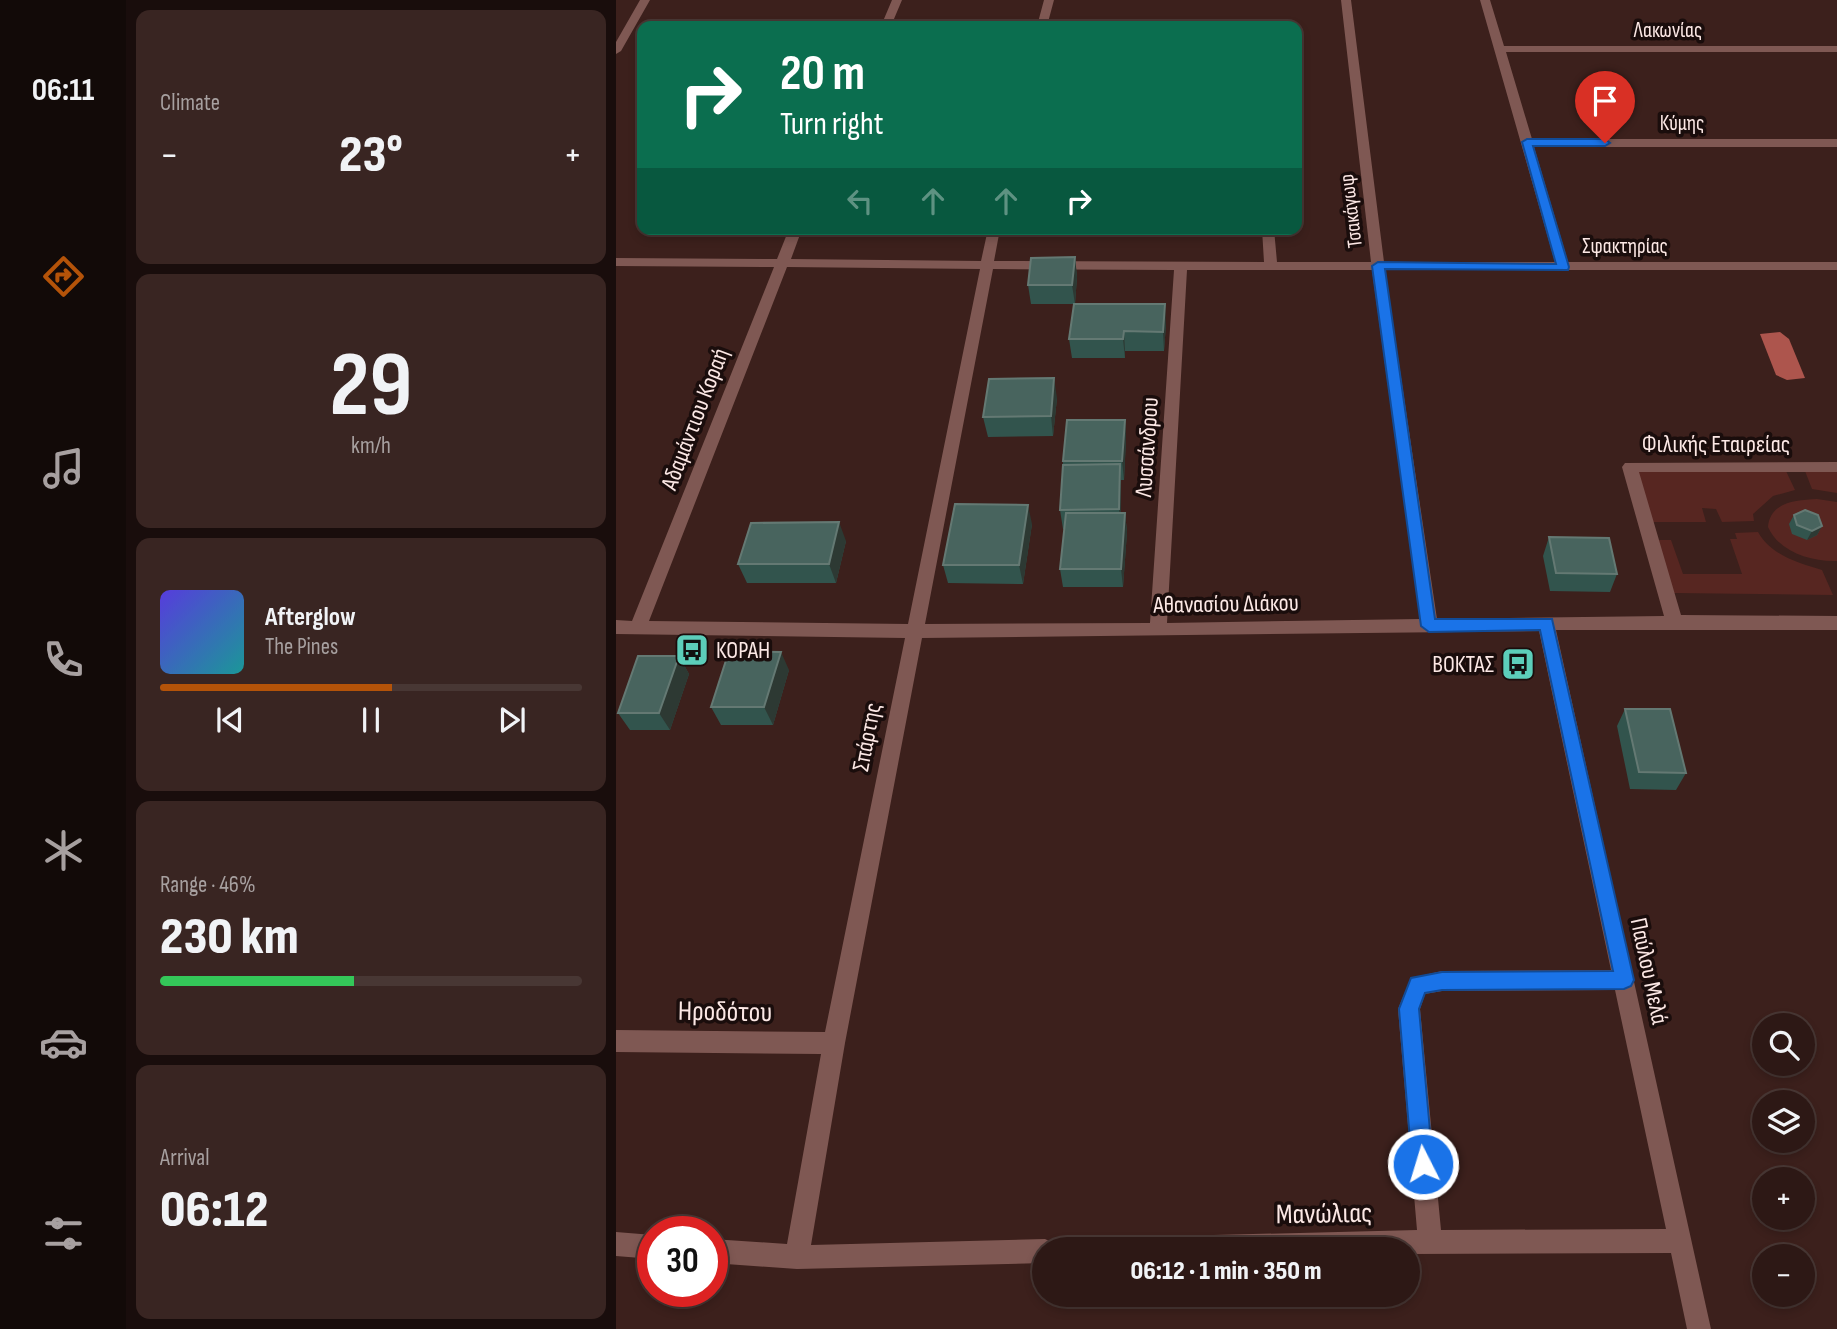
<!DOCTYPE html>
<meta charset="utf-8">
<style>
:root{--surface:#2d1815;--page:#392522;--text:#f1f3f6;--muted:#a7a0a0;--line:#483734;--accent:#b45309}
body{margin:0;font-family:"Sofia Sans Condensed",sans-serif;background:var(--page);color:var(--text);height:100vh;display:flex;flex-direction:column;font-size:26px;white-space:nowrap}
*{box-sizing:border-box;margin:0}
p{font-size:23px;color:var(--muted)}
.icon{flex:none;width:38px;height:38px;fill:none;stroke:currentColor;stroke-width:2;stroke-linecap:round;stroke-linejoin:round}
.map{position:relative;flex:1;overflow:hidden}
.details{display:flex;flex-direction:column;gap:10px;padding:10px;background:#190d0c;width:490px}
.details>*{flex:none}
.guide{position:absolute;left:21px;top:21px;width:665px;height:214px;border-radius:14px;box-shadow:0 4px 10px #0003,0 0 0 2px var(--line);background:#0b6e4f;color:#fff;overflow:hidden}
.fabs{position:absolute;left:1136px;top:1013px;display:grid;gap:14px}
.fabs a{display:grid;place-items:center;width:63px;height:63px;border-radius:50%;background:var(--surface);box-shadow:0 4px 10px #0003,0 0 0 2px var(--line);font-size:35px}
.speed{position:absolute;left:21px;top:1216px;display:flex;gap:14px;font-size:35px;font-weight:700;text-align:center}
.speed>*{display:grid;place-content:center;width:91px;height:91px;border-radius:50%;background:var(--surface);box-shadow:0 4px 10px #0003,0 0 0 2px var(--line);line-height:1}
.speed .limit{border:10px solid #d22;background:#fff;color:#111}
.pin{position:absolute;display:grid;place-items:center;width:60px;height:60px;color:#fff;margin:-72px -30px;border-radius:50% 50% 50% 0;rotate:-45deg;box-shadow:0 0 7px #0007}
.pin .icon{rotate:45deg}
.me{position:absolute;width:77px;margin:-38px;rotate:355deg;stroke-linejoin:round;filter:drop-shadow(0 0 5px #0008)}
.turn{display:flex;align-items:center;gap:24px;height:147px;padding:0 28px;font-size:32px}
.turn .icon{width:91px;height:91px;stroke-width:2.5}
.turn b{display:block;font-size:49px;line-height:60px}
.lanes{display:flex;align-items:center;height:66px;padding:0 28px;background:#0003;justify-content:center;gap:35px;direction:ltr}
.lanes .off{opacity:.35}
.big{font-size:52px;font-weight:800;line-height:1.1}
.details .tile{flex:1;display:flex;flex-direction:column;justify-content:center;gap:10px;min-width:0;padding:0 24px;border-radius:14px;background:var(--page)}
.details .dial{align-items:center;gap:0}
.dial b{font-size:91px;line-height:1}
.song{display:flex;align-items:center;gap:21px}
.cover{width:84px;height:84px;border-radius:10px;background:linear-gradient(135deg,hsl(250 70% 55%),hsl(180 70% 35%))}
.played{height:7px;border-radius:4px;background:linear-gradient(90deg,var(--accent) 55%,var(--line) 55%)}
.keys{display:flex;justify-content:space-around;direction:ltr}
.heat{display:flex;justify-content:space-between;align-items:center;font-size:38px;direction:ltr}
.charge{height:10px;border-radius:5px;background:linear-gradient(90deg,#34c759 46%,var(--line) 0)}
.trip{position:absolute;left:416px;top:1237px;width:388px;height:70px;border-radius:35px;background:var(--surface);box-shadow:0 4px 10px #0003,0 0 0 2px var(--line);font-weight:800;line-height:70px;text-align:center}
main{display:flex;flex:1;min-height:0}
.menu{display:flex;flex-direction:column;width:126px;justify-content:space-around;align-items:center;background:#120a08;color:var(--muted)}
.menu .icon{width:49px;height:49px}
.menu .selected{color:var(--accent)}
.menu b{font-size:32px;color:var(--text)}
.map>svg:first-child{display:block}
.green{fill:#572621}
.water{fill:#ad554d}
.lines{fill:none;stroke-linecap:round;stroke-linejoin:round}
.street{fill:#7f5853;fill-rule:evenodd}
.wall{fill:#32544d}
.shaded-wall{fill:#2d3933}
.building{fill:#48645e;stroke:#647973;stroke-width:2}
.route{fill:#1a73e8;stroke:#114b97;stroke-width:2}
.labels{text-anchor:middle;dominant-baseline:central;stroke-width:7;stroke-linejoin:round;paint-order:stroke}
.far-street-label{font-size:21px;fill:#fce8e5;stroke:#1a0d0c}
.street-label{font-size:24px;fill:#fce8e5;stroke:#1a0d0c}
.poi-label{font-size:24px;fill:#fce8e5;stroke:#1a0d0c;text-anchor:start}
.near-street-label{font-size:28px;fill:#fce8e5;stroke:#1a0d0c}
</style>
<main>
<nav class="menu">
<b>06:11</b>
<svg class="icon selected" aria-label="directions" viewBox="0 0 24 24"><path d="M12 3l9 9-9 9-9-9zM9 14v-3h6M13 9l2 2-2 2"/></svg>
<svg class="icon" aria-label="music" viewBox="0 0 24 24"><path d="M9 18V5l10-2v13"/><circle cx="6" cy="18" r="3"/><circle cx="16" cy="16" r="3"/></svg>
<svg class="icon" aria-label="phone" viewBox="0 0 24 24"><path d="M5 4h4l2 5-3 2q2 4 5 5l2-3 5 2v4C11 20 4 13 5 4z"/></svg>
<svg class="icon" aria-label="climate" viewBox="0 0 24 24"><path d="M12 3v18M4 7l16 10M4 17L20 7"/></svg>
<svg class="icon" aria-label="car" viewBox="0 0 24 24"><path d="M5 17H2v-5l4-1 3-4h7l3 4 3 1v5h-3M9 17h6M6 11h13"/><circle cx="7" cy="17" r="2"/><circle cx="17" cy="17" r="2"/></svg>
<svg class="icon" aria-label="filters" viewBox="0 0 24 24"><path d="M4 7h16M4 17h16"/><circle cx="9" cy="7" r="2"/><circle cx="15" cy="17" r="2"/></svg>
</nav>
<section class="details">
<div class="tile"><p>Climate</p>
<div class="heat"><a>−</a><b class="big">23°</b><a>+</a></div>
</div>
<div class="tile dial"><b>29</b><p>km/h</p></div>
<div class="tile">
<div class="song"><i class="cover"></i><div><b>Afterglow</b><p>The Pines</p></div></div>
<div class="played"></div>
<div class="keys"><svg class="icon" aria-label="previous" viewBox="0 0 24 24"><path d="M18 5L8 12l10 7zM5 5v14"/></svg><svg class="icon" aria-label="pause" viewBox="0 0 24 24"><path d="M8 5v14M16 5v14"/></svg><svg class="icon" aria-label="next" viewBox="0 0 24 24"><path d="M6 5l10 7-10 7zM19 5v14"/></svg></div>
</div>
<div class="tile"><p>Range · 46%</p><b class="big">230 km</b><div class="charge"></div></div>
<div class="tile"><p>Arrival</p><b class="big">06:12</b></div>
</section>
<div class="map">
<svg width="1221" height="1329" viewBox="0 0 1221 1329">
<rect width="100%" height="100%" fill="#3c201c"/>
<!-- green -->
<path class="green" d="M1170 471 1179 490 1157 496 1137 514 1138 521 1106 522 1100 509 1086 508 1090 522H1037L1021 472Z
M1189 471H1221V493L1196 489Z
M1201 499 1221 502V561C1195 562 1163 552 1152 527 1154 502 1180 500 1201 499Z
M1142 532C1155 555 1182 563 1206 570L1217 595 1058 593 1041 540H1055L1067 574H1126L1114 539H1121L1119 533Z"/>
<!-- water -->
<path class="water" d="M1164 332 1173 339 1189 378 1171 380 1160 375 1144 334Z"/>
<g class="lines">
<!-- street -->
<path class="street" d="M24 0H34L5 51 0 54V42Z
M276 0H286L275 26H265Z
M428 0H438L431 26H421Z
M725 0H735L768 262H939L864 0H874L888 46H1221V52H890L916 139H1221V147H918L952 262H1221V270H769L821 619 1048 616 1006 467 1009 463 1221 462V472H1023L1065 615 1221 616V630H940L1095 1329H1071L1055 1253 793 1254V1250H468L472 1242 480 1238 801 1230 782 1009 795 978 826 971 995 970 923 631 306 638 229 1043 195 1245 429 1239 437 1243 440 1250H429V1263L181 1269 96 1263V1239L171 1244 205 1054 0 1052V1030L209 1032 289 638 0 634V620L16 621 158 267 0 266V258L161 259 173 229H186L175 259 365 261 372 229H384L378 261 648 262 646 229H658L661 262H755ZM171 267 364 269 292 624 33 621ZM377 269 558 270 534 623 309 624ZM571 270H756L804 619 551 623ZM999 990 1050 1229 825 1230 804 1009 809 994 826 991Z
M0 1232 37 1235V1259L0 1256Z"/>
</g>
<!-- wall -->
<path class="wall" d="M459 257 461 277 459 304H415L412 285Z
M550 324 548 351H509V358H456L453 339Z
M441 398 437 436 372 437 367 417Z
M509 420 510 439 508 480H505V513H509L511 532 507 587H447L444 569 449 529H447L444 510 447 461Z
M1178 515 1206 526 1201 535 1191 540 1176 534 1173 524Z
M416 524 407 584 332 583 327 565Z
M933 537 1001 574 994 592 934 591 927 556Z
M230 541 220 583H131L122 564Z
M63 656 73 674 54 730H14L2 713Z
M173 670 157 725H105L95 707Z
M1009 709 1070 773 1060 790 1014 789 1001 726Z"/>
<!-- shaded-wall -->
<path class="shaded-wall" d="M459 257 461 277 459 304 456 285Z
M549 304 550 324 548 351 547 332Z
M508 331 509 351V358L507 339Z
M438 378 441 398 437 436 435 416Z
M509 420 510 439 508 480 506 461Z
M504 464 505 483V528L503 509Z
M412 505 416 524 407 584 403 565Z
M509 513 511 532 507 587 505 569Z
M223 522 230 541 220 583 213 564Z
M1206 526 1201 535 1191 540 1196 531Z
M165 652 173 670 157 725 148 707Z
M63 656 73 674 54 730 43 713Z"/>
<!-- building -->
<path class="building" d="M459 257 456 285H412L415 258Z
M458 304H549L547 332 508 331 507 339H453Z
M438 378 435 416 367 417 373 379Z
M451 420H509L506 461H447Z
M504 464 503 509 444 510 447 465Z
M339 504 412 505 403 565H327Z
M1189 510 1202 515 1206 526 1196 531 1181 525 1178 515Z
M450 513H509L505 569H444Z
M223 522 213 564H122L135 523Z
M933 537 993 538 1001 574 940 573Z
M113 651 165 652 148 707H95Z
M22 656H63L43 713H2Z
M1009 709H1054L1070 773 1023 772Z"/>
<!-- route -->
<path class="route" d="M911 139H989L994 143 989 146H917L953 267 952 270 769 269 819 619H936L1018 980 1015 986 1008 989 826 990 809 993 803 1009 817 1164 814 1171 807 1175 799 1171 796 1164 783 1009 795 978 826 972 997 971 924 630 813 632 805 626 756 266 762 262 940 264 906 142Z"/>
<!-- icons -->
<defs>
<symbol id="bus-square" viewBox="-11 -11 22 22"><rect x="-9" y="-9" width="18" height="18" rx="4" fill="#5cceba" stroke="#1a0d0c"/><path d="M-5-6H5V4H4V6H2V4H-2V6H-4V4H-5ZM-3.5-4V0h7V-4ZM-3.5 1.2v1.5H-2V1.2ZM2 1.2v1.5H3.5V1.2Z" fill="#111"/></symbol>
</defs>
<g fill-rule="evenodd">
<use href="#bus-square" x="57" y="631" width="38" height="38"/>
<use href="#bus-square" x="883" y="645" width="38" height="38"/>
</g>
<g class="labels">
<!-- far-street labels -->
<g class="far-street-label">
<text x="1052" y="30">Λακωνίας</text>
<text x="1066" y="123">Κύμης</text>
<text transform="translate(735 211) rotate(-97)">Τσακάγωφ</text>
<text x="1009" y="246">Σφακτηρίας</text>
</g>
<!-- street labels -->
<g class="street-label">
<text transform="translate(79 419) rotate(-69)">Αδαμάντιου Κοραή</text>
<text x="1100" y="444">Φιλικής Εταιρείας</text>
<text transform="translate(531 447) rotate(-86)">Λυσσάνδρου</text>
<text transform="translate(610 604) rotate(-1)">Αθανασίου Διάκου</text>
<text transform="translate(251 737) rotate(-79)">Σπάρτης</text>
<text transform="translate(1033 971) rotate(78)">Παύλου Μελά</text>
</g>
<!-- poi labels -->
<g class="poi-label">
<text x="100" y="650">ΚΟΡΑΗ</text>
<text x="878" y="664" text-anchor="end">ΒΟΚΤΑΣ</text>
</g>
<!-- near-street labels -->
<g class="near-street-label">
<text transform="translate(109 1012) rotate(1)">Ηροδότου</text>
<text transform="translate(708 1214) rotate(-1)">Μανώλιας</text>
</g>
</g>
</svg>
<div class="fabs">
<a><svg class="icon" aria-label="search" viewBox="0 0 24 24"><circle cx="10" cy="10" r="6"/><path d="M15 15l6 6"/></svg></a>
<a><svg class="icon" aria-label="layers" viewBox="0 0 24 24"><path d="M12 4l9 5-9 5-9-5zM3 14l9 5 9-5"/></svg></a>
<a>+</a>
<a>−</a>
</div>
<div class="speed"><div class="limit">30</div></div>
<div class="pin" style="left:989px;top:143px;background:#d93025"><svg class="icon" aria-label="arrive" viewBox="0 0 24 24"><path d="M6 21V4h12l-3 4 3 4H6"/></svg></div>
<svg class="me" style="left:807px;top:1164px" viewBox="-20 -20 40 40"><circle r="17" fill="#1a73e8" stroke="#fff" stroke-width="3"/><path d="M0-11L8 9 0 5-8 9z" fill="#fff"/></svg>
<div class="trip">06:12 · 1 min · 350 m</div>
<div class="guide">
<div class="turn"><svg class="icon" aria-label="right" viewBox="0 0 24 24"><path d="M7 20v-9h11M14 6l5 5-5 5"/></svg><div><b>20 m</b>Turn right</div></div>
<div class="lanes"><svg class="icon off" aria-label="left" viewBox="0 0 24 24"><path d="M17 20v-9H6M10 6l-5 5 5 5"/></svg><svg class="icon off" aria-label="ahead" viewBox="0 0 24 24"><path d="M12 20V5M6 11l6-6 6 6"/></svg><svg class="icon off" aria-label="ahead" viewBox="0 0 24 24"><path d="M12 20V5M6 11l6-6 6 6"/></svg><svg class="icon" aria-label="right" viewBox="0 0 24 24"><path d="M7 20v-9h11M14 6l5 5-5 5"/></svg></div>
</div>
</div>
</main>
